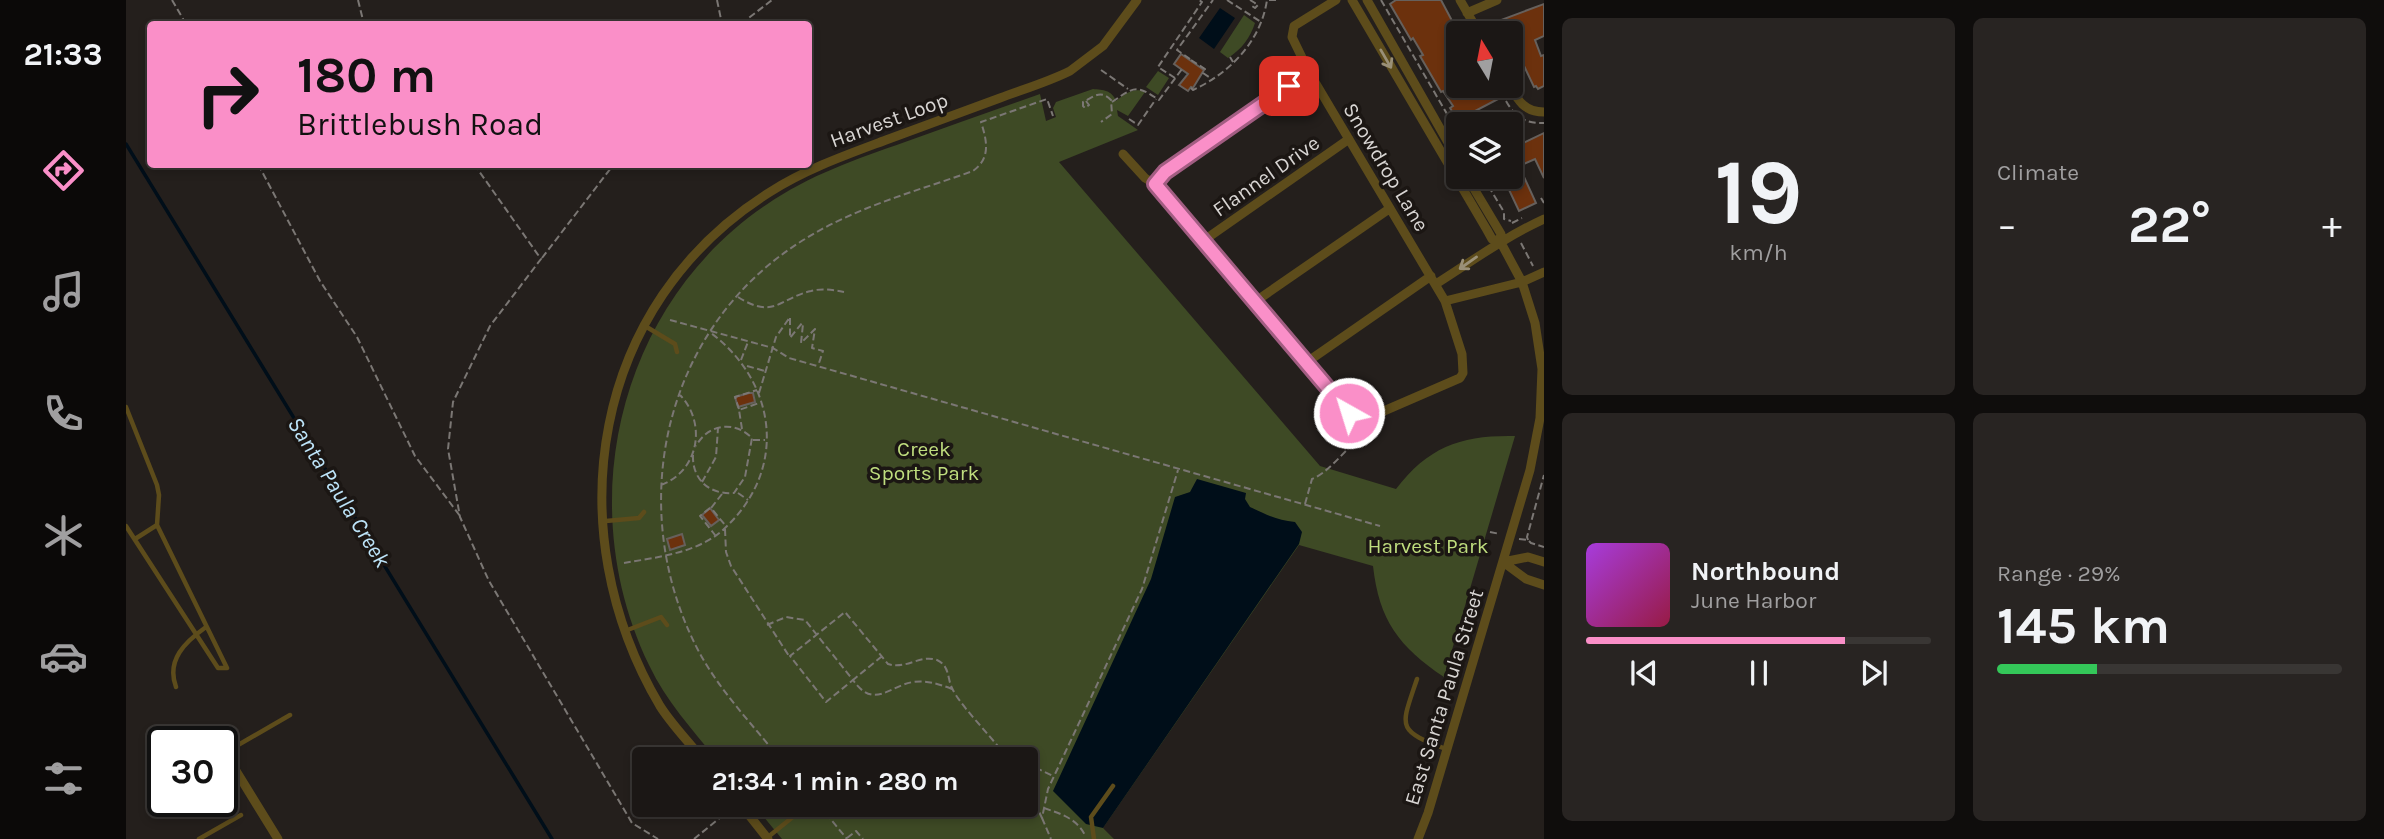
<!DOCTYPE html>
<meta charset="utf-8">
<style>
:root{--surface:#1b1715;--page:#282422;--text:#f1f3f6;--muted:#a09fa0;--line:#393634;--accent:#fa8fc8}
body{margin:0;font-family:Karla,sans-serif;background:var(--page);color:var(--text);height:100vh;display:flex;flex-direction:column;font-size:26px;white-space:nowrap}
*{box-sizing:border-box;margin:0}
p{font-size:23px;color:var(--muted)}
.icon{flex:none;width:38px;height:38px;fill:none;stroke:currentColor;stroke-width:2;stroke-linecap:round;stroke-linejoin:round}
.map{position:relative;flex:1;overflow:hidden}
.side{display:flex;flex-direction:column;gap:18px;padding:18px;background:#0f0d0c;width:840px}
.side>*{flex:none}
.top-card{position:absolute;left:21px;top:21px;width:665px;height:147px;border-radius:7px;box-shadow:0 4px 10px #0003,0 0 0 2px var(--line);background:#fa8fc8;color:#111;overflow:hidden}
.needle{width:46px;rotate:350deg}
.tools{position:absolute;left:1320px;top:21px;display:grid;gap:14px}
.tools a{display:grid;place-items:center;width:77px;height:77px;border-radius:7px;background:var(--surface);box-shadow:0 4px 10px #0003,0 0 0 2px var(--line);font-size:35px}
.speed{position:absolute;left:21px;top:726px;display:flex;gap:14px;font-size:35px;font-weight:700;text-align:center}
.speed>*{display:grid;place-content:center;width:91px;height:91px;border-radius:50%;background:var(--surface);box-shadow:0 4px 10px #0003,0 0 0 2px var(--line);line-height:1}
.speed .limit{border:4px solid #111;border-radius:10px;background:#fff;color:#111}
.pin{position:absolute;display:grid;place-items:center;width:60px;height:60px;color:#fff;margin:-30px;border-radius:14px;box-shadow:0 4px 10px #0006}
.me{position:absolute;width:77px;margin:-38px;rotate:321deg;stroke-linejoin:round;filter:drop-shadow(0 0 5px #0008)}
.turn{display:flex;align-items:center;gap:24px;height:147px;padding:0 35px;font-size:32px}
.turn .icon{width:91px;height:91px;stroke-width:2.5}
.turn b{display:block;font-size:49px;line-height:60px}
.big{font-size:52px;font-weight:700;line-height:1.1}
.side .tile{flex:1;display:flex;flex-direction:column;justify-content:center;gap:10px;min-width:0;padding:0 24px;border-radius:10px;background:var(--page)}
.side .dial{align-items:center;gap:0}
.dial b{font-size:91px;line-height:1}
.song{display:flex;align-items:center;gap:21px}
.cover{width:84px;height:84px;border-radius:10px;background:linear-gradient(135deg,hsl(280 70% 55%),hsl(340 70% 35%))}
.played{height:7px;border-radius:4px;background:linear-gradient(90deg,var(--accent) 75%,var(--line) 75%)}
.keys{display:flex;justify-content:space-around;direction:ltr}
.heat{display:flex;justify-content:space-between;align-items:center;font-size:38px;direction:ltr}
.charge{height:10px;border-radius:5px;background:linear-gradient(90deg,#34c759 29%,var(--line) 0)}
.side .tiles{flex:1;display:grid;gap:18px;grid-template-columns:repeat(2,1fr)}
.trip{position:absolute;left:506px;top:747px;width:406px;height:70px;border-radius:7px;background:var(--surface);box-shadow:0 4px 10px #0003,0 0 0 2px var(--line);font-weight:700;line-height:70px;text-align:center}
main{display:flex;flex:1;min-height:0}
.tabs{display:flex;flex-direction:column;width:126px;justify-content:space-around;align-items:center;background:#0b0908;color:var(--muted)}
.tabs .icon{width:49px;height:49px}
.tabs .on{color:var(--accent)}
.tabs b{font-size:32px;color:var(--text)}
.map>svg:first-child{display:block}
.green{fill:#3e4a25}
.water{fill:#000e19}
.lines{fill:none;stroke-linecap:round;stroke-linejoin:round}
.stream{stroke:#000e19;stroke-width:3.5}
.building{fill:#6c310d;stroke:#66605c;stroke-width:2}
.path{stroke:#7b7774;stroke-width:2;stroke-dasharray:7 3.5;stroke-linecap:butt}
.lane{stroke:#5d4c1b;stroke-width:4.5}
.street{stroke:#5d4c1b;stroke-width:9}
.oneway{stroke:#9a9077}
.route-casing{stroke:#a25d82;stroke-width:18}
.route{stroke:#fa8fc8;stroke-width:12}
.labels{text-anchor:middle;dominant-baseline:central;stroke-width:7;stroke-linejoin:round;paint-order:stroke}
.street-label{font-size:21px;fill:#d8d5d3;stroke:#1b1613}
.park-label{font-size:21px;fill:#bfdd7e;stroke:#1b1613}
.water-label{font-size:23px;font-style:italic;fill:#bde4f9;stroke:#1b1613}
</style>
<main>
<nav class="tabs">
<b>21:33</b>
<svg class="icon on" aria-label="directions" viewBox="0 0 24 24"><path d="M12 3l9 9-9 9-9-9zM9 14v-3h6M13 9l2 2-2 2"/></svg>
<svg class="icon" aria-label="music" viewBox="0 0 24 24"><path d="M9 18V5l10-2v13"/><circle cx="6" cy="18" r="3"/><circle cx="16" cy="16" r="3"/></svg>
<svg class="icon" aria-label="phone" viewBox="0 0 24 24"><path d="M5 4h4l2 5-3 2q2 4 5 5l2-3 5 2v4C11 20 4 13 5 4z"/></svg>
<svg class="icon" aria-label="climate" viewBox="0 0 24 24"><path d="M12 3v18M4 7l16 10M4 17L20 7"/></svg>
<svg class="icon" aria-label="car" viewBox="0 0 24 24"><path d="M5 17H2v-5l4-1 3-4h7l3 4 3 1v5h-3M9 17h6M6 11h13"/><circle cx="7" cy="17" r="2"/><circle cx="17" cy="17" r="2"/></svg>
<svg class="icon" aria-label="filters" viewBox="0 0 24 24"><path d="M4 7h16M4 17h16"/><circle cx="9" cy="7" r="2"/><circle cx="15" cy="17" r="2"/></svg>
</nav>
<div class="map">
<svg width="1418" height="839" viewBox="0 0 1418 839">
<rect width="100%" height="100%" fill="#241f1c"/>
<!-- green -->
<path class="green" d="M1118 15 1129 23C1124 38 1116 49 1102 58L1094 52Z
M1032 71 1043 78 1032 95 1020 87Z
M967 89C977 90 986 90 990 101 999 94 1007 87 1019 92L1002 116 991 110 992 116 1012 130 933 162 1194 466 1270 489C1303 446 1336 435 1389 436L1318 677C1273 647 1253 620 1247 566L1173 545 977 828 988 839H656L628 805H900V760H591C566 729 540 701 523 665 446 506 491 306 640 205 683 175 731 159 779 142 824 126 869 110 914 94L920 121 930 117 927 108 930 102Z"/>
<!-- water -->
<path class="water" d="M1094 8 1109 18 1088 49 1073 38Z
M1071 479 1120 493 1119 499 1124 507C1141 515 1151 520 1169 522L1176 532 1173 544 977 828 960 824 927 791 1025 579 1049 497 1064 492Z"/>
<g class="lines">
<!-- stream -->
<path class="stream" d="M0 144 426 839"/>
</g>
<!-- building -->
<path class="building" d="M1270 0H1315L1332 32V97L1353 86H1367L1374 98 1332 120 1324 108 1327 106 1317 91 1315 92 1294 56 1297 55 1287 38 1285 40 1264 4Z
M1418 4V36L1409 40 1415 56 1418 55V86L1412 89 1410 86 1408 87 1389 47 1384 49V33H1380L1375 20Z
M1055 54 1078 70 1067 88 1065 87 1062 91 1053 85 1062 74 1048 64Z
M1418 133V178L1409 159 1393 166 1410 203 1393 211 1377 177H1384V147L1385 149Z
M623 393H627L629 402 612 407 609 397Z
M584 508 593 520 585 526 576 515Z
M556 534 559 545 544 550 541 539Z"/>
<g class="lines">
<!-- path -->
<path class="path" d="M46 0 60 24
M232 0 238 24
M591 0 596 24
M1101 0 1135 22
M1124 0 1129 3 1126 6 1129 8 1132 5 1129 3
M1143 0H1151
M1255 0 1332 133
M615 24 646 0
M1104 57 1107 62
M1064 59 1051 50 1087 0
M1065 60 1079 69 1077 73 1086 79
M975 70 1002 89
M1049 78 1032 67 1076 2 1073 0
M1065 88 1067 90C1104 73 1135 41 1141 0
M960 101 963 105 959 108 957 106V102C968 97 974 89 985 100L986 114 975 122
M1380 101C1389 117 1400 124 1418 123
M986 102C1008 87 1010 84 1033 100L1056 69
M1003 119 1012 125 1030 99
M1371 124 1388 114
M132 164 194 281 231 337 289 456 334 516
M348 164 415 259 364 326 327 402 322 449 334 517 363 581 506 823 532 839
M1357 177 1378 212V219L1385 221
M1415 198 1418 203
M1386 223 1396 218
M1395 243 1407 266
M416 258 488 164
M612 297C648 320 654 298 685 291 696 288 707 290 718 292
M544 320 647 348 663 358 1254 526
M615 360 622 342
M621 366 639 371
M633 393 650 337 664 317V338L676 323 677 324 675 343 689 329 686 348 697 351 692 366
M613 409 609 397 631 390
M616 429 613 410 636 402
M627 440H639
M567 455C566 479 583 495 608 493L619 477 626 438C608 420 582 424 570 446
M576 482 590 457 592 428
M535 485C573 471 581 423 554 395
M612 493 622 500
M596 494 585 508 599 525
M1179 504 1186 479C1201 473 1214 456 1226 445L1229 426
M584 508 574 516 589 535
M599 529 600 552 605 566 663 656
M1364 532 1374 534
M1393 539 1402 540 1405 543 1418 547
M1402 540 1401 537 1418 475
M498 563C532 557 573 553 599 528 662 469 651 383 585 333
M641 625 660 617 679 620 727 680 755 657
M826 689C813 684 801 680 787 682 763 686 748 710 727 680L700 702 664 656 719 612 762 664C780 670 794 654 811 660 824 666 821 678 826 688 833 704 862 733 874 749L880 754 891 760
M655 760C626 724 593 690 572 650 497 506 538 325 679 239 730 207 791 191 847 171 865 158 861 141 855 122L921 99 927 116
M900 763 927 776
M900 784 916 818 922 789 1016 589 1052 470
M693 805 721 839
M918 808C935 814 950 818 959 835
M916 818 925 839
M721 838 730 831 737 839
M568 839 606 808"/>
<!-- lane -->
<path class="lane" d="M519 326 549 344 551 352
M0 407 31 485 33 495 31 525 101 668
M480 521 513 518 518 512
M0 526 92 668H101
M9 539 31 525
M499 631 535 617 541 625
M1291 679C1275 727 1269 730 1320 749
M50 687C40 660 59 642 80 627
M100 752 164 715
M642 837 673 812
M73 839 115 815
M968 839 965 817 987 786"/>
<!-- street -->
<path class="street" d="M1226 0 1361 230 1366 239 1374 241
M1241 0 1332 160
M1334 0 1353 33
M1341 13 1371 0
M1384 86C1392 101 1399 112 1418 112
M997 154 1019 178 1029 184 1223 413 1235 418 1244 417 1334 378 1337 373 1336 354 1319 301 1183 72 1166 37 1168 26 1210 0
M1029 184 1039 172 1183 72
M1077 241 1223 139
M1310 284C1346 261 1379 237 1418 219
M1130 301 1263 209
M1319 301 1396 282 1418 272
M1181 362 1305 276
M1377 562 1400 579 1418 585
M1377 562 1402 557 1418 562
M99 753 152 839
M577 760C563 742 546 725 534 706 430 530 465 304 644 192 680 169 720 155 760 140 798 126 836 112 874 98 898 89 922 82 944 71L977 46 1011 0
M615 805 642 839
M1292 839 1302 813 1404 470 1414 418 1416 369 1409 323 1396 282 1374 241 1375 234 1341 177"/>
</g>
<!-- one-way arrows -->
<defs><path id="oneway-shaft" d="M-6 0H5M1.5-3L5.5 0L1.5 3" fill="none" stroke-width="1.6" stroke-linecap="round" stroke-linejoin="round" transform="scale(1.75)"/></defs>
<g class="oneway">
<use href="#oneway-shaft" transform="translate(1260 59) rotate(60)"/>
<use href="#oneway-shaft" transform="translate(1342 263) rotate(145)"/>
</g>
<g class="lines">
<defs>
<path id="route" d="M1163 86 1039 172 1029 184 1223 413"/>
</defs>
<!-- route casing -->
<use href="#route" class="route-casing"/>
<!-- route -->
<use href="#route" class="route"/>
</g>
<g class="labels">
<!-- street labels -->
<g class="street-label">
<text transform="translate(763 120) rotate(-20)">Harvest Loop</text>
<text transform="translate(1260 167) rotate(59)">Snowdrop Lane</text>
<text transform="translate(1140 176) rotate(-35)">Flannel Drive</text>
<text transform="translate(1318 697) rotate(-73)">East Santa Paula Street</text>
</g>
<!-- park labels -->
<g class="park-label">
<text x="798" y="449">Creek<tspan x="798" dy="24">Sports Park</tspan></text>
<text x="1302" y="546">Harvest Park</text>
</g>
<!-- water labels -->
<g class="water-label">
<text transform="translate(213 492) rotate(58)">Santa Paula Creek</text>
</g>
</g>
</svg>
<div class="tools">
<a><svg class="needle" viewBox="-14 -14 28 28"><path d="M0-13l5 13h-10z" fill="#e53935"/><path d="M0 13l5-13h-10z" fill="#a09fa0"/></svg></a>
<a><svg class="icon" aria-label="layers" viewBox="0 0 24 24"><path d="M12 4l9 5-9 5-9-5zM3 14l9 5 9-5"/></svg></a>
</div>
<div class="speed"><div class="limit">30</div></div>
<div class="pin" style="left:1163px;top:86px;background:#d93025"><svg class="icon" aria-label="arrive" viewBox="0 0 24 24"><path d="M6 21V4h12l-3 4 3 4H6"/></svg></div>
<svg class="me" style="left:1223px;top:413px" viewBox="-20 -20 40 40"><circle r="17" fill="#fa8fc8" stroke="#fff" stroke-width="3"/><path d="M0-11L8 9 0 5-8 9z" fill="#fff"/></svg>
<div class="trip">21:34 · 1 min · 280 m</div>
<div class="top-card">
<div class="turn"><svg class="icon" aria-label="right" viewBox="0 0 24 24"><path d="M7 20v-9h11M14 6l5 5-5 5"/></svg><div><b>180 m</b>Brittlebush Road</div></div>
</div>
</div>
<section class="side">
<div class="tiles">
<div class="tile dial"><b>19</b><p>km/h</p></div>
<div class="tile"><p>Climate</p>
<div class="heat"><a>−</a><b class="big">22°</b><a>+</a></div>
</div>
<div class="tile">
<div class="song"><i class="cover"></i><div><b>Northbound</b><p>June Harbor</p></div></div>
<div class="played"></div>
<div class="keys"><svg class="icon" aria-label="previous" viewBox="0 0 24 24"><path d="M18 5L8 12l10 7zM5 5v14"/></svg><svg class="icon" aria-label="pause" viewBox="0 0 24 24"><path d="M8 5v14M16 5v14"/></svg><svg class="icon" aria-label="next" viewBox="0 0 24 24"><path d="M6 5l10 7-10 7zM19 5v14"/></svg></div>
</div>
<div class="tile"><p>Range · 29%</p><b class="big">145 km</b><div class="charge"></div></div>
</div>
</section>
</main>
